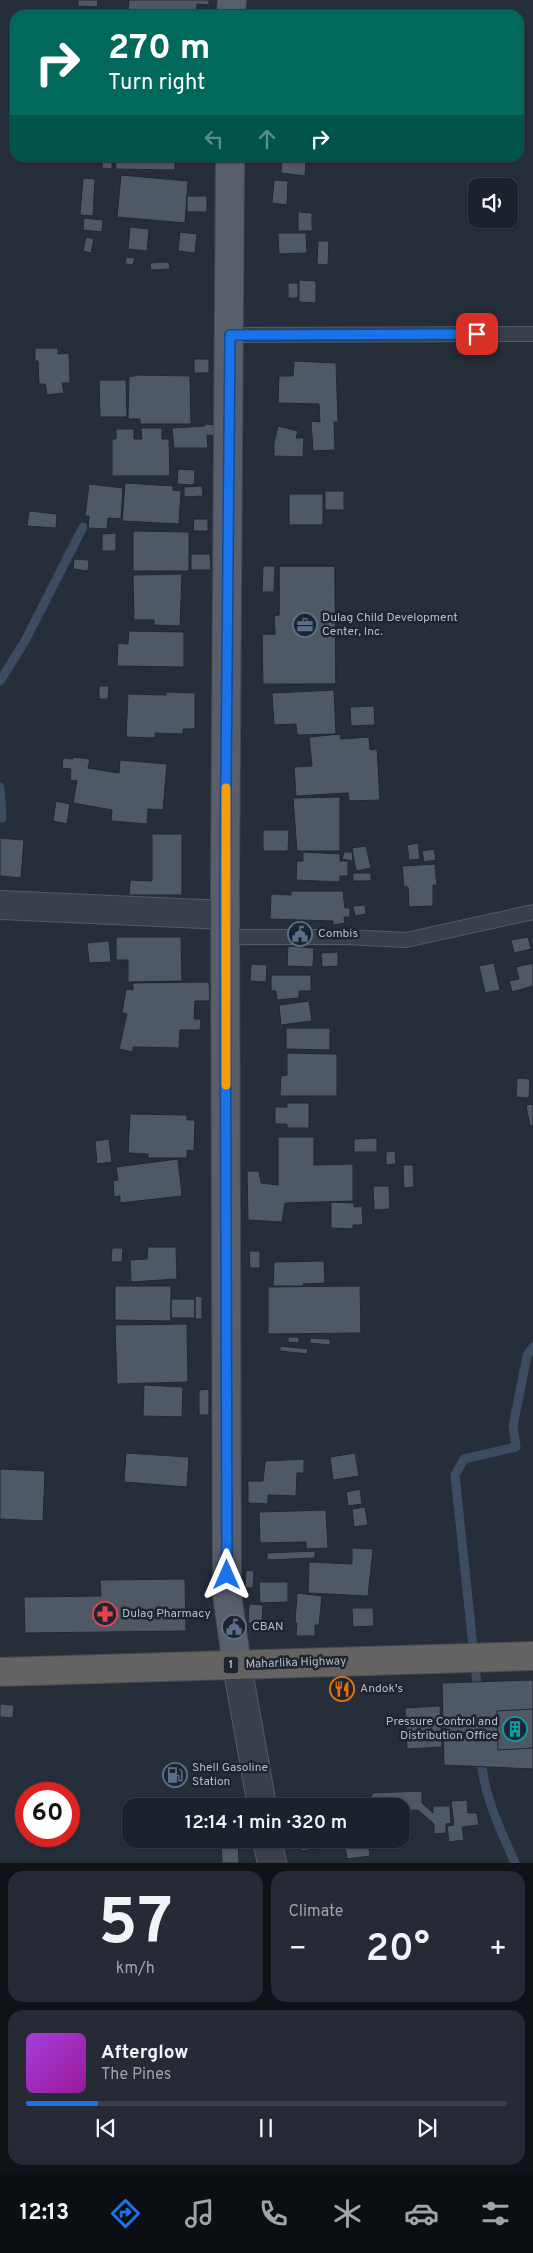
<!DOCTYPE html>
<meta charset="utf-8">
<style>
:root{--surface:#1c222c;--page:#252a34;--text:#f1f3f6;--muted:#a0a4a9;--line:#3a3f48;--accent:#1a73e8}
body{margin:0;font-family:Overpass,sans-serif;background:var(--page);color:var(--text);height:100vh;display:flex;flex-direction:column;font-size:19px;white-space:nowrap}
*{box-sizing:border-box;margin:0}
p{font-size:16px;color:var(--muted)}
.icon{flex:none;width:28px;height:28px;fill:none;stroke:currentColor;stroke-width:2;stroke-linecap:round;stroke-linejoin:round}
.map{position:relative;height:1863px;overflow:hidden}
.sheet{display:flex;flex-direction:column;gap:8px;padding:8px;background:#0f1318;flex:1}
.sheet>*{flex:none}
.hud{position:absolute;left:10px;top:10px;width:514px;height:152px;border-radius:15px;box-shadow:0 1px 4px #0004,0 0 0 1px var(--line);background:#00695c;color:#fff;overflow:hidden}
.buttons{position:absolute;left:468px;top:178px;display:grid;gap:10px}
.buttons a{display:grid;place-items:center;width:50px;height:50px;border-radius:10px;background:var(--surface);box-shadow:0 1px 4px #0004,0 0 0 1px var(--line);font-size:25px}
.speed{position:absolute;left:15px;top:1782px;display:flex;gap:10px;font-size:25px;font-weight:700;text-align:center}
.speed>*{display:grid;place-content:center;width:65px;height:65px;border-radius:50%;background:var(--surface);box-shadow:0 1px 4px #0004,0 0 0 1px var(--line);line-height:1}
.speed .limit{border:8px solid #d22;background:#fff;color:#111}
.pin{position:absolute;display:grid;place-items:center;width:42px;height:42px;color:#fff;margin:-21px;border-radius:10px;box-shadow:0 2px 8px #0006}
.me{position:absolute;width:55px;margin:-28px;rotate:0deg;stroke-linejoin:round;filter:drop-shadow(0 0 4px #0008)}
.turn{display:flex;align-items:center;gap:18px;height:105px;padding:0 15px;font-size:22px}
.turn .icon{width:65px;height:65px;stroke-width:2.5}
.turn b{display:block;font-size:35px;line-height:42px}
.lanes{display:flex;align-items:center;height:48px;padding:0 15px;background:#0003;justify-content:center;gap:25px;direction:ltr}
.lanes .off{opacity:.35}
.big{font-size:38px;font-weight:600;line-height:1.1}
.sheet .tile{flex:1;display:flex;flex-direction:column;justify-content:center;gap:8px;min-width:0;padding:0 18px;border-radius:15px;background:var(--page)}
.sheet .dial{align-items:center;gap:0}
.dial b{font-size:65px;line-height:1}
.song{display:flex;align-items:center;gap:15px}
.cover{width:60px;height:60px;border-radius:8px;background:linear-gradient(135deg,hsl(280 70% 55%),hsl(300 70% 35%))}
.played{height:5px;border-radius:2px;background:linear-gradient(90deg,var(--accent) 15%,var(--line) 15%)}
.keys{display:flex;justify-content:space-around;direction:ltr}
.heat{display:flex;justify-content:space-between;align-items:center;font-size:28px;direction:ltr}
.sheet .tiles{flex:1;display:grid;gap:8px;grid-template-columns:1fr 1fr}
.tile:last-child{grid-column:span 2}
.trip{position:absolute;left:122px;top:1798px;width:288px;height:50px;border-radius:15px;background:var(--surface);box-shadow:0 1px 4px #0004,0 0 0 1px var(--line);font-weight:600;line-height:50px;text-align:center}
.tabs{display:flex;height:80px;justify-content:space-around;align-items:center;background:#0b0e12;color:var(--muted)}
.tabs .icon{width:35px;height:35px}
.tabs .active{color:var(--accent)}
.tabs b{font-size:22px;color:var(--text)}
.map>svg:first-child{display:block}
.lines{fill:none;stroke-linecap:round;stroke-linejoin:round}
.stream{stroke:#3e4c61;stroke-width:9}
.building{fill:#4f5865;stroke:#212732}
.service-casing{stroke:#555b66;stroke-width:16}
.minor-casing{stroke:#555b66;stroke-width:30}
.tertiary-casing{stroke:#555b66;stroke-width:30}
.primary-casing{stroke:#434954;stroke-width:30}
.trunk-casing{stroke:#454b56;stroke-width:30}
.service{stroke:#3a404b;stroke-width:14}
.minor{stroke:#3a404b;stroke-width:28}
.tertiary{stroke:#3a404b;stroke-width:28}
.primary{stroke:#585f6a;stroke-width:28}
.trunk{stroke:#646361;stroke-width:28}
.route-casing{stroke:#114b97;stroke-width:12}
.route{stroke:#1a73e8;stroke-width:9}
.slow{stroke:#f59e0b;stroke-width:9}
.labels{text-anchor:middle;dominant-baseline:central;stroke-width:5;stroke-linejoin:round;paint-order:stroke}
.shield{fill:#1f2530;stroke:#888f99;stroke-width:1}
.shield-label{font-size:11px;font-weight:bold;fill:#b5bcc6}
.poi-label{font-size:12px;fill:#b5bcc6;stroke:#1f2530;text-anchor:start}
.street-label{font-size:12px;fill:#b5bcc6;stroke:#1f2530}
</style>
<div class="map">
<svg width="533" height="1863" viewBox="0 0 533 1863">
<rect width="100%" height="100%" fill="#262e3a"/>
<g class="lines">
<!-- stream -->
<path class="stream" d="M0 681 25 641 83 527
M0 787 2 818H0
M478 1694 455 1475 464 1459 516 1447 513 1426 527 1356 533 1347
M481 1757C483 1794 500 1829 515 1863"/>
</g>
<!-- building -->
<path class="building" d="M78 0H98L97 7 78 6Z
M129 0H209V5L197 4 196 15H173L128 10Z
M103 158H112V169L102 168Z
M115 158H175V170L116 169Z
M282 158H306L305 176 281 173Z
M121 175 188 181 185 223 117 217Z
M83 178 95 179 93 216 80 215Z
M274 180 288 181 287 205 272 203Z
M187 196H207V212H187Z
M298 212 312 213V231H298Z
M84 218 103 220 102 232 83 230Z
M130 227 149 229 147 251 128 249Z
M180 232 197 234 195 253 178 251Z
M278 233H306L307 253 279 254Z
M86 237 94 239 91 253 83 251Z
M318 241H329L328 265 317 264Z
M126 257 135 258 133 265 125 264Z
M169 262 170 269 151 270 150 263Z
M299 280 316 281V303L299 302Z
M288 283H298V298H288Z
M35 348H58V354L69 353 70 383H62L64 393 47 395 45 384H39L38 361H35Z
M194 359H209V373H194Z
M294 361 336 363 338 422H334L335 450 313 451 311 421 320 422 319 404 278 403 279 376H293Z
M139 375 190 376 191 424H140V419H128L129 377Z
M99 380H126L127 417H100Z
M204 424 217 425 215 436 207 435 208 448H174L172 428 205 426Z
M278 426 298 431 296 438H304L303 457 274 456V443Z
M141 428H162V439H169L170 476H112V439H116V429H134V439H142Z
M178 469 195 470 194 485 177 484Z
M125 483 173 486V490L181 491 179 524 122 521Z
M89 484 123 488 121 519 108 518 107 529 88 528 89 516H85Z
M202 486 203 496 184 497V487Z
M325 491H344V510H325Z
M289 494H323V525H289Z
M29 511 57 514 56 528 27 526Z
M194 519H208V531H193Z
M133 531 189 532V571H133Z
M116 533V551H102V534Z
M191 554H210L211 570H191Z
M74 559 89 560 88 571 73 569Z
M263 566H275L274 592H262Z
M279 566H335L336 684H262V634H275L274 615H279Z
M279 566H335L336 684 263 685 262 634H275L274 615H279Z
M182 574 180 626 154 625V620H134L133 575Z
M129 631 184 632V667L117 666 118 643 128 644Z
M99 686H109L108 699H99Z
M334 690 336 734 297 735 296 724 274 725 272 693Z
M166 692 195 693V729H183V734L155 733V738L126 737 128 694 166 695Z
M374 706 375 725 351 726 350 707Z
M340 734 341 739 369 737 370 750 377 749 380 800 349 801 348 793 296 796 294 767 312 766 309 737Z
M73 757 90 759 88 768 119 773 120 760 167 764 163 810 148 809 147 824 111 821 112 810 73 803 77 781 70 780 71 769 62 768 63 758 73 759Z
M340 797V851H297L293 798Z
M56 801 70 804 67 824 53 821Z
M263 830H289L288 851H263Z
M152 834H182V895H129L130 880 152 881Z
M0 838 24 840 21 878 0 876Z
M418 843 420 859 409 860 407 845Z
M366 846 371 868 356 871 352 848Z
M434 849 436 860 424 862 422 851Z
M303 852 340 854V861H348V876H340V882L296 880 297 861H303Z
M344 852H352L353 861 342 859Z
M435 864 437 885H433V906L409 907 408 887H404L402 866Z
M353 873H371V881H353Z
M291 891H343L345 908H350V917H344L345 923 333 925V921L270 919 271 894 291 895Z
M365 905 366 914 355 916 353 906Z
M116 937H181L182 981 128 982V960H116Z
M528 937 531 949 514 953 511 940Z
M109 941 111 962 89 963 87 943Z
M288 946 314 948 313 967 287 966Z
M338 952V966L322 967 321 953Z
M494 963 500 990 485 993 479 966Z
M533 963V986L512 992 509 981 519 979 516 967Z
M251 964 267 965 266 982 250 981Z
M271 975H311V991H299V998L277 1000 276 991H271Z
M209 982 210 1001H195L194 1019H201L200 1030H180L179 1048 133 1047V1052L119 1049 127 1014 122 1013 126 989 133 990V983Z
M309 1001 312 1021 281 1025 279 1005Z
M286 1028H330V1050L286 1049Z
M287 1053 337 1054V1096H280L281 1076 287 1075Z
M517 1078 530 1079 529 1098 516 1097Z
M287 1103H309V1128H287V1124H275V1107H287Z
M533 1104V1125L530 1126 526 1105Z
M130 1114 187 1115V1120H195L194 1151 187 1150V1158H148V1154L128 1153Z
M278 1137H314V1165L353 1164V1201L285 1203 282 1222 248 1220 247 1171H259L261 1183 278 1185Z
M377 1138V1152H354V1139Z
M109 1139 112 1162 97 1164 95 1141Z
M395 1151 396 1164 386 1165V1152Z
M178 1159 182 1196 120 1203V1196L114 1197 113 1181 118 1180 116 1167Z
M403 1165H413L414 1187 404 1188Z
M373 1186H389L390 1209 374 1210Z
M331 1202 354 1203V1207L362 1206 363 1225H353V1229L331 1228Z
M148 1247H176L177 1279 131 1282 130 1260 147 1259Z
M112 1248H123L122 1262H111Z
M249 1251H260V1268H250Z
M324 1261 325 1283 303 1284V1286H273L274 1262Z
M115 1286H171V1321L115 1320Z
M360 1286 361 1333 268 1334V1287Z
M195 1296 202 1297V1319H195Z
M171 1299H195V1318H171Z
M187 1324 188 1382 117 1384 115 1325Z
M288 1337H299V1343L288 1342Z
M310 1338 330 1339V1345L310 1343Z
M280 1346 308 1349 307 1354 280 1351Z
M144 1385 183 1387 182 1417 143 1416Z
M209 1389V1415H199V1390Z
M126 1453 189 1457 187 1487 124 1482Z
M355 1453 359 1476 333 1480 330 1457Z
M304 1459V1473H297L296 1496 268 1495V1504L248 1503V1481H263L265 1461Z
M0 1469 45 1471 43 1521 0 1519Z
M360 1489 362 1504 348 1506 346 1492Z
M365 1507 368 1525 354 1527 352 1509Z
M326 1510 328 1548 306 1549V1542L260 1543 259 1512Z
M352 1548 373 1549 368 1596 308 1593 309 1562 352 1564Z
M315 1551V1558L267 1560V1553Z
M246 1570 254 1571 253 1588H245Z
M185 1579 186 1631 25 1633 24 1597 101 1596 100 1580Z
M259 1582H288V1602L260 1603Z
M297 1593 322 1596 319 1625H315V1636H296L297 1623H295Z
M249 1604 263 1605 262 1623H248Z
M352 1608H373L374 1626 353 1627Z
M533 1680V1769L444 1765 442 1683Z
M0 1704 14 1705 13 1718 0 1717Z
M440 1706 442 1747 407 1749 405 1708Z
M533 1709V1748L498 1750 497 1711Z
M422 1791V1803L433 1813V1806H450L451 1823 446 1824V1833L434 1834V1824L418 1810 401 1811V1806H326V1801L372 1796V1793Z
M467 1800 468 1813H477L479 1825 462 1827 464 1840 449 1842 447 1826 454 1825 451 1801Z
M291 1839H386V1840L368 1842 370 1856 347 1859 345 1845 301 1851V1845H291Z
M238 1841 239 1863H222L221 1842Z"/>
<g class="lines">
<defs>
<path id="service" d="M230 335 533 334
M225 937H346L406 940 533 912"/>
<path id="minor" d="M0 905 225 915"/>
<path id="tertiary" d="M237 1665 262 1806
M267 1839 272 1863"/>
<path id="primary" d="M231 15 232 0
M230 158 225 887 227 1595 237 1665"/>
<path id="trunk" d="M0 1672 533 1656"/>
</defs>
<!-- service casing -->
<use href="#service" class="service-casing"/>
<!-- minor casing -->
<use href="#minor" class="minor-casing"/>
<!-- tertiary casing -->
<use href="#tertiary" class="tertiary-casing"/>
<!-- primary casing -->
<use href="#primary" class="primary-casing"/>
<!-- trunk casing -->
<use href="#trunk" class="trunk-casing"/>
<!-- service -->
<use href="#service" class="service"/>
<!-- minor -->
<use href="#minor" class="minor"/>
<!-- tertiary -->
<use href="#tertiary" class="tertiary"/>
<!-- primary -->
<use href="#primary" class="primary"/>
<!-- trunk -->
<use href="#trunk" class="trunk"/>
</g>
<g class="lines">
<defs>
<path id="route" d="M227 1575 225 887 230 335 477 334"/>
</defs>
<!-- route casing -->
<use href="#route" class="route-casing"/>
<!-- route -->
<use href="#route" class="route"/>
<!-- slow -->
<path class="slow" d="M226 1085V788"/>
</g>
<!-- icons -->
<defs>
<symbol id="office-ring" viewBox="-11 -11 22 22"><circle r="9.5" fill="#1f2530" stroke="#5c6f8a" stroke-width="1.5"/><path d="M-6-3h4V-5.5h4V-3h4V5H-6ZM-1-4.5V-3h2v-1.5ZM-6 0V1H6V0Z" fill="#5c6f8a"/></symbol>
<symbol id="civic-ring" viewBox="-11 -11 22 22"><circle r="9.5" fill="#1f2530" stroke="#5c6f8a" stroke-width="1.5"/><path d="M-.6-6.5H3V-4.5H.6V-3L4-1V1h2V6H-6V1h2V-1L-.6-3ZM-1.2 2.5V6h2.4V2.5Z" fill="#5c6f8a"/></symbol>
<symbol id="pharmacy-ring" viewBox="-11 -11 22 22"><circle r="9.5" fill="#1f2530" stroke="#e0444e" stroke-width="1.5"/><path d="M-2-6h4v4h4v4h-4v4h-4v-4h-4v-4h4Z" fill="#e0444e"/></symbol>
<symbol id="restaurant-ring" viewBox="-11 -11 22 22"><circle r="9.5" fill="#1f2530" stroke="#e8710a" stroke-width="1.5"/><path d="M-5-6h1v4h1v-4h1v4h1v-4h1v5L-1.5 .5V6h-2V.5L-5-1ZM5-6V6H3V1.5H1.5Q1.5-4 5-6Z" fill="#e8710a"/></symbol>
<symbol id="building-ring" viewBox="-11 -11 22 22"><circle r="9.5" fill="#1f2530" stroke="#0f9aa8" stroke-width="1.5"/><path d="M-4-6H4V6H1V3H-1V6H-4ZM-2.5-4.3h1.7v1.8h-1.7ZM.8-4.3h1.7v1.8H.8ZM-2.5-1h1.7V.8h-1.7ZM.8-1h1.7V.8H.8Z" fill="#0f9aa8"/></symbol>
<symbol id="fuel-ring" viewBox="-11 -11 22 22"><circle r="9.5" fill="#1f2530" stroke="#5c6f8a" stroke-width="1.5"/><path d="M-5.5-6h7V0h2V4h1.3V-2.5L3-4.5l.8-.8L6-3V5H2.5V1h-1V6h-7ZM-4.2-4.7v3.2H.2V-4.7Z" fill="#5c6f8a"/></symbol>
</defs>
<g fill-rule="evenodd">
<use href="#office-ring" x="291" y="611" width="28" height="28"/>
<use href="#civic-ring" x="286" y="920" width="28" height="28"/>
<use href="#pharmacy-ring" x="91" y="1600" width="28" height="28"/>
<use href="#civic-ring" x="220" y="1613" width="28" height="28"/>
<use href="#restaurant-ring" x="328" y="1675" width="28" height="28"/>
<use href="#building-ring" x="501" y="1715" width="28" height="28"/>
<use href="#fuel-ring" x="161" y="1761" width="28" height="28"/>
</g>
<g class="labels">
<!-- shield labels -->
<rect class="shield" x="223.5" y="1656.5" width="15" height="17" rx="4"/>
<g class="shield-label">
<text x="231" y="1665">1</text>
</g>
<!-- poi labels -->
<g class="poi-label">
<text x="322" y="618">Dulag Child Development<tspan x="322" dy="14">Center, Inc.</tspan></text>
<text x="318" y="934">Combis</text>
<text x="122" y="1614">Dulag Pharmacy</text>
<text x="252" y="1627">CBAN</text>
<text x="360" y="1689">Andok's</text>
<text x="498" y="1722" text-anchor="end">Pressure Control and<tspan x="498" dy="14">Distribution Office</tspan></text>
<text x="192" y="1768">Shell Gasoline<tspan x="192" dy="14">Station</tspan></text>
</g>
<!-- street labels -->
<g class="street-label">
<text transform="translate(296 1663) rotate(-2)">Maharlika Highway</text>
</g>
</g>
</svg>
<div class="buttons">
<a><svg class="icon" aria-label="sound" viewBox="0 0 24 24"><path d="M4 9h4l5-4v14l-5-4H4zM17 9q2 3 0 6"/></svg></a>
</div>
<div class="speed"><div class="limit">60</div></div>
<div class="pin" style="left:477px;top:334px;background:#d93025"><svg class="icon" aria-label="arrive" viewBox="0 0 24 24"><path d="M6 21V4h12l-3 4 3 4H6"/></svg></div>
<svg class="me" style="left:227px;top:1575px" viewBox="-20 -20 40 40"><path d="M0-17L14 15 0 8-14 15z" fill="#1a73e8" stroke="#fff" stroke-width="4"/></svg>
<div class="trip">12:14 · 1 min · 320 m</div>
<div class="hud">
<div class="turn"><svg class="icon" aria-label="right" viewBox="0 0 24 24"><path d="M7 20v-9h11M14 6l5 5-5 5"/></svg><div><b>270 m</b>Turn right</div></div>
<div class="lanes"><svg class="icon off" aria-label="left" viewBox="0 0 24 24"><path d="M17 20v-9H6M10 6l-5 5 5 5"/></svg><svg class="icon off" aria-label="ahead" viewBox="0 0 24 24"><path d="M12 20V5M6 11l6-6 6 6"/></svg><svg class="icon" aria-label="right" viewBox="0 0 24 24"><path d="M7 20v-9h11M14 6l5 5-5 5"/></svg></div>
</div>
</div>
<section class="sheet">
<div class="tiles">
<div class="tile dial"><b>57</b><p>km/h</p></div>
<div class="tile"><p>Climate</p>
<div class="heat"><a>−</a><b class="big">20°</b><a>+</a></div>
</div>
<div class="tile">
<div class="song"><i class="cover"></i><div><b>Afterglow</b><p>The Pines</p></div></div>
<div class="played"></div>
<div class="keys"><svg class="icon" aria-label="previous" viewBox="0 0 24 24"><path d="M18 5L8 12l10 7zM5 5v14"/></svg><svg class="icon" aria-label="pause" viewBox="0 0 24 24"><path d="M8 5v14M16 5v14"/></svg><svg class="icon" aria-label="next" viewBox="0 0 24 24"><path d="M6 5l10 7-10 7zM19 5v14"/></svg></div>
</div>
</div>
</section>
<nav class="tabs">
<b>12:13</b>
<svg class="icon active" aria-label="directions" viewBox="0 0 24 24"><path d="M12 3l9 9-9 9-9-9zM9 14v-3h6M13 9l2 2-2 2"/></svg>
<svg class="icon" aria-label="music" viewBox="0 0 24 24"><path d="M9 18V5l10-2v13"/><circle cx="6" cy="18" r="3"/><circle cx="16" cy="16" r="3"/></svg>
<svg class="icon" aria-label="phone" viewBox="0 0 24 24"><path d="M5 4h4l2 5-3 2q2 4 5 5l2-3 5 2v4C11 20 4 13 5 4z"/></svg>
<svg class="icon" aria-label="climate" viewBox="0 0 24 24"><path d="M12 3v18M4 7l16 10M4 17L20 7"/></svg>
<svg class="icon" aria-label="car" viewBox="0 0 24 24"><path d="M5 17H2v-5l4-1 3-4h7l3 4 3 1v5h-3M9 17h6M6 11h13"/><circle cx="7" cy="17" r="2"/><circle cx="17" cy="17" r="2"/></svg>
<svg class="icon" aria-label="filters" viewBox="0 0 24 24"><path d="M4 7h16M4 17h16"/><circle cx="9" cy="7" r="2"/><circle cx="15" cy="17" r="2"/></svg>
</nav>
